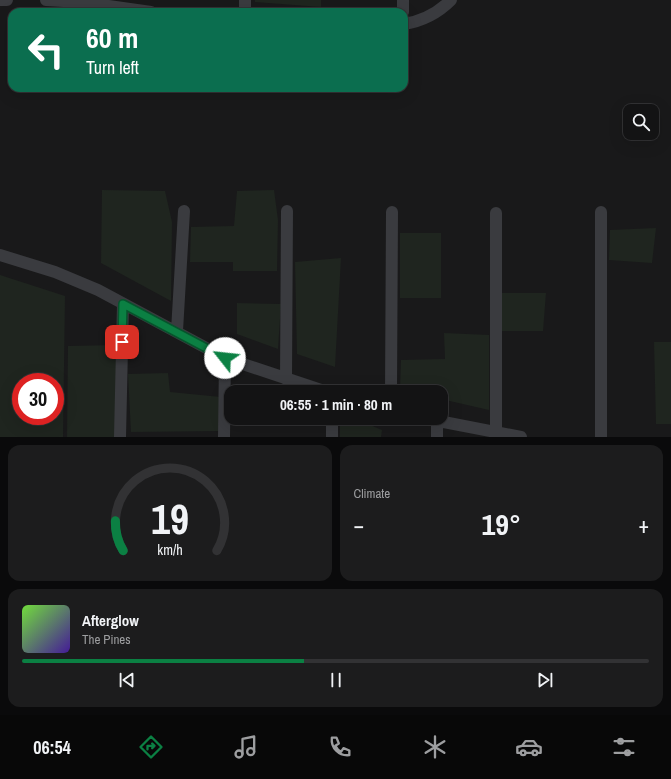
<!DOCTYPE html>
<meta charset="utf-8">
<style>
:root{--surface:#131314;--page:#1c1c1d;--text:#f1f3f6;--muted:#9d9ea0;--line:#323234;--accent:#0b8043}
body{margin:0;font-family:"Archivo Narrow",sans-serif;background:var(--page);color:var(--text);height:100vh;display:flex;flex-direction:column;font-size:15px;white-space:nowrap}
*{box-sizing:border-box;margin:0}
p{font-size:13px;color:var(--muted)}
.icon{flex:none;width:22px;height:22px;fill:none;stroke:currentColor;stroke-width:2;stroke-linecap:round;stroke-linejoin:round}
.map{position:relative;height:437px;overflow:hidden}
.panel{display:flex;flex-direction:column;gap:8px;padding:8px;background:#0a0a0b;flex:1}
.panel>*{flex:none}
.top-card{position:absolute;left:8px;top:8px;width:400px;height:84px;border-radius:12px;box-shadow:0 4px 16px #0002,0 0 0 1px var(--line);background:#0b6e4f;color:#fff;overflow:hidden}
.fabs{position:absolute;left:623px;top:104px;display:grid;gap:8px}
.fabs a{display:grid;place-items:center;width:36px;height:36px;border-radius:8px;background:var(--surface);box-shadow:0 4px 16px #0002,0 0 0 1px var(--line);font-size:20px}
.speed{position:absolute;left:12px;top:373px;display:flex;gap:8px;font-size:20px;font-weight:700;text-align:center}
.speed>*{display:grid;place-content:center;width:52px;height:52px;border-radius:50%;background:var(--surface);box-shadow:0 4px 16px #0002,0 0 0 1px var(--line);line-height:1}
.speed .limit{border:6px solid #d22;background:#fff;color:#111}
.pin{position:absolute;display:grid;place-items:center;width:34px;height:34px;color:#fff;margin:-17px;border-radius:8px;box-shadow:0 2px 6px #0006}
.me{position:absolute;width:44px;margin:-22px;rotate:299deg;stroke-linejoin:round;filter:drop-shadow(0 0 3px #0008)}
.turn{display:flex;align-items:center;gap:14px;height:84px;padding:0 12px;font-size:18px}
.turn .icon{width:52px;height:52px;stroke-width:2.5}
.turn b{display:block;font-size:28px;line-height:34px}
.big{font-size:30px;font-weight:800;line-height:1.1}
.panel .tile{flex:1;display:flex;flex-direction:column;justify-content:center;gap:6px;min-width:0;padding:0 14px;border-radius:12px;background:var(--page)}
.panel .dial{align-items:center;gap:0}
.dial svg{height:104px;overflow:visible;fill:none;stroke:var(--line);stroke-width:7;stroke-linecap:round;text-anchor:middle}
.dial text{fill:var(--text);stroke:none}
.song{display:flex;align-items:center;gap:12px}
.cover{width:48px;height:48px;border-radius:6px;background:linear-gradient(135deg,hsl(100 70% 55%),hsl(260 70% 35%))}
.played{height:4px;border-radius:2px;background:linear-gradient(90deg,var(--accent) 45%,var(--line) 45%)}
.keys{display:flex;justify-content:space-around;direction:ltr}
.heat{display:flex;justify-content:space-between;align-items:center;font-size:22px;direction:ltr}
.panel .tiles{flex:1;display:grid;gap:8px;grid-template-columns:1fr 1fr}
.tile:last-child{grid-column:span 2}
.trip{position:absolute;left:224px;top:385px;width:224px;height:40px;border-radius:12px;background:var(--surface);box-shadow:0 4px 16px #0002,0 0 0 1px var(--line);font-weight:800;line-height:40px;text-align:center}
.tab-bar{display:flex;height:64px;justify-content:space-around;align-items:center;background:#080808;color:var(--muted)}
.tab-bar .icon{width:28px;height:28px}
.tab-bar .active{color:var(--accent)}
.tab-bar b{font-size:18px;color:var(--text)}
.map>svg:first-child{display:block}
.green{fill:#1f251f;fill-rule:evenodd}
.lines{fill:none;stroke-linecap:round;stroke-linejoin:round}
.street{stroke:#3a3b3f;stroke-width:12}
.route-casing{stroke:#07532c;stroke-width:10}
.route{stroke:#0b8043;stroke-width:7}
</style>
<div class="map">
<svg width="671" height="437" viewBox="0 0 671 437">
<rect width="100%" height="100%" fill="#19191a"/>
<!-- green -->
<path class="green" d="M255 0H321V7L255 2Z
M102 190 165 191 172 222 171 301 101 263Z
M274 190 278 220 277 271H233V262H190L191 227 234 226 237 191Z
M656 228 652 263 609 260 610 230Z
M400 233H441V298H400Z
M341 258 335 367 297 354 295 262Z
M0 275 65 296 63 437H0ZM21 382H55V416H21Z
M502 293H546L543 331H502Z
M237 303 281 304 278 349 237 334Z
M444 333 489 335V410L441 399V392H411L400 390 401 360 445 359Z
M654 342H671V424H656Z
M118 345 116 437H67L68 346Z
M168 373 170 392 221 397 219 431 131 432 128 374Z
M340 418H353L382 430 381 437H340Z"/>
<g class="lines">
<!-- street -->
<path class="street" d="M0 0H7
M46 0 81 2 151 12
M403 0V12
M245 12V0
M404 24C423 21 438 13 451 0
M0 255 55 272 98 290 225 358 327 392
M177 331 184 211
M286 379 287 211
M391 392 392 212
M423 418 521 437
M437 421V437
M496 432V213
M120 437 123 304
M224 437 225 358
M332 437V418
M601 437V212"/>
</g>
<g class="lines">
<defs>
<path id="route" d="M122 342 123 304 225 358"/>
</defs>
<!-- route casing -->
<use href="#route" class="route-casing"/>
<!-- route -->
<use href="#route" class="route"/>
</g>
</svg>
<div class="fabs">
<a><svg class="icon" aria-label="search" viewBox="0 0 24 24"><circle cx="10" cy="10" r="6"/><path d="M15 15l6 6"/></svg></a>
</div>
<div class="speed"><div class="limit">30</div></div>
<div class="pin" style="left:122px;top:342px;background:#d93025"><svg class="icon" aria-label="arrive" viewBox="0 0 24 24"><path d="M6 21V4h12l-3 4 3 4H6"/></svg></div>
<svg class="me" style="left:225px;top:358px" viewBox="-20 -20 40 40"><circle r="19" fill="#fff"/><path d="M0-13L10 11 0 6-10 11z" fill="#0b8043"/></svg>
<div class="trip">06:55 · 1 min · 80 m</div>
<div class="top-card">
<div class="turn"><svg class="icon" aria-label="left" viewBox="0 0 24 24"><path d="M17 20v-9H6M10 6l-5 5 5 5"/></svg><div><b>60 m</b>Turn left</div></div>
</div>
</div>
<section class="panel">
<div class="tiles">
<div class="tile dial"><svg viewBox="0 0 100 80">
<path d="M14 69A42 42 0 1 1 86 69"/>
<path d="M14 69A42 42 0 0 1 8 46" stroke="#0b8043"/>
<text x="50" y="56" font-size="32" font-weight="700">19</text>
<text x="50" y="72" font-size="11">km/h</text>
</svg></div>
<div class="tile"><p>Climate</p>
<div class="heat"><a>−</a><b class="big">19°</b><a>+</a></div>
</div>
<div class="tile">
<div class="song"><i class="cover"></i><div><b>Afterglow</b><p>The Pines</p></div></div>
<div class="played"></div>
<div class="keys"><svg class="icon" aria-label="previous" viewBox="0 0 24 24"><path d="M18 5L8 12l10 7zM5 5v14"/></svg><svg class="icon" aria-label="pause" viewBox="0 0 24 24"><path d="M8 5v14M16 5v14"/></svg><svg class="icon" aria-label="next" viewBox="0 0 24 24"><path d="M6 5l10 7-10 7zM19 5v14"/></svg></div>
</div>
</div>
</section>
<nav class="tab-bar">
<b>06:54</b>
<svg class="icon active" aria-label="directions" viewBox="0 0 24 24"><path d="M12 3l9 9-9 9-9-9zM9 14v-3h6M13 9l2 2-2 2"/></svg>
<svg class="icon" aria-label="music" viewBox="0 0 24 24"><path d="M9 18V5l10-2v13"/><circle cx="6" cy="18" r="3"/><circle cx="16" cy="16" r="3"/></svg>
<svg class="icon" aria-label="phone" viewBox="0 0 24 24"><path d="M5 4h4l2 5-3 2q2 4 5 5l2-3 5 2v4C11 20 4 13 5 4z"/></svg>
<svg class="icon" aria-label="climate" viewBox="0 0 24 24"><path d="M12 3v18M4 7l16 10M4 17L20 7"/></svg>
<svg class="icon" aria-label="car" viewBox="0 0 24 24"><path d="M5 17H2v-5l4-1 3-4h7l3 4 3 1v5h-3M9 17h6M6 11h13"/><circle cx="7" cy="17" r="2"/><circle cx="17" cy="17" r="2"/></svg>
<svg class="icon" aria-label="filters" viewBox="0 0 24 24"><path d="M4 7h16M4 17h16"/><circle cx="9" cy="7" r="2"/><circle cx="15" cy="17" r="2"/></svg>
</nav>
